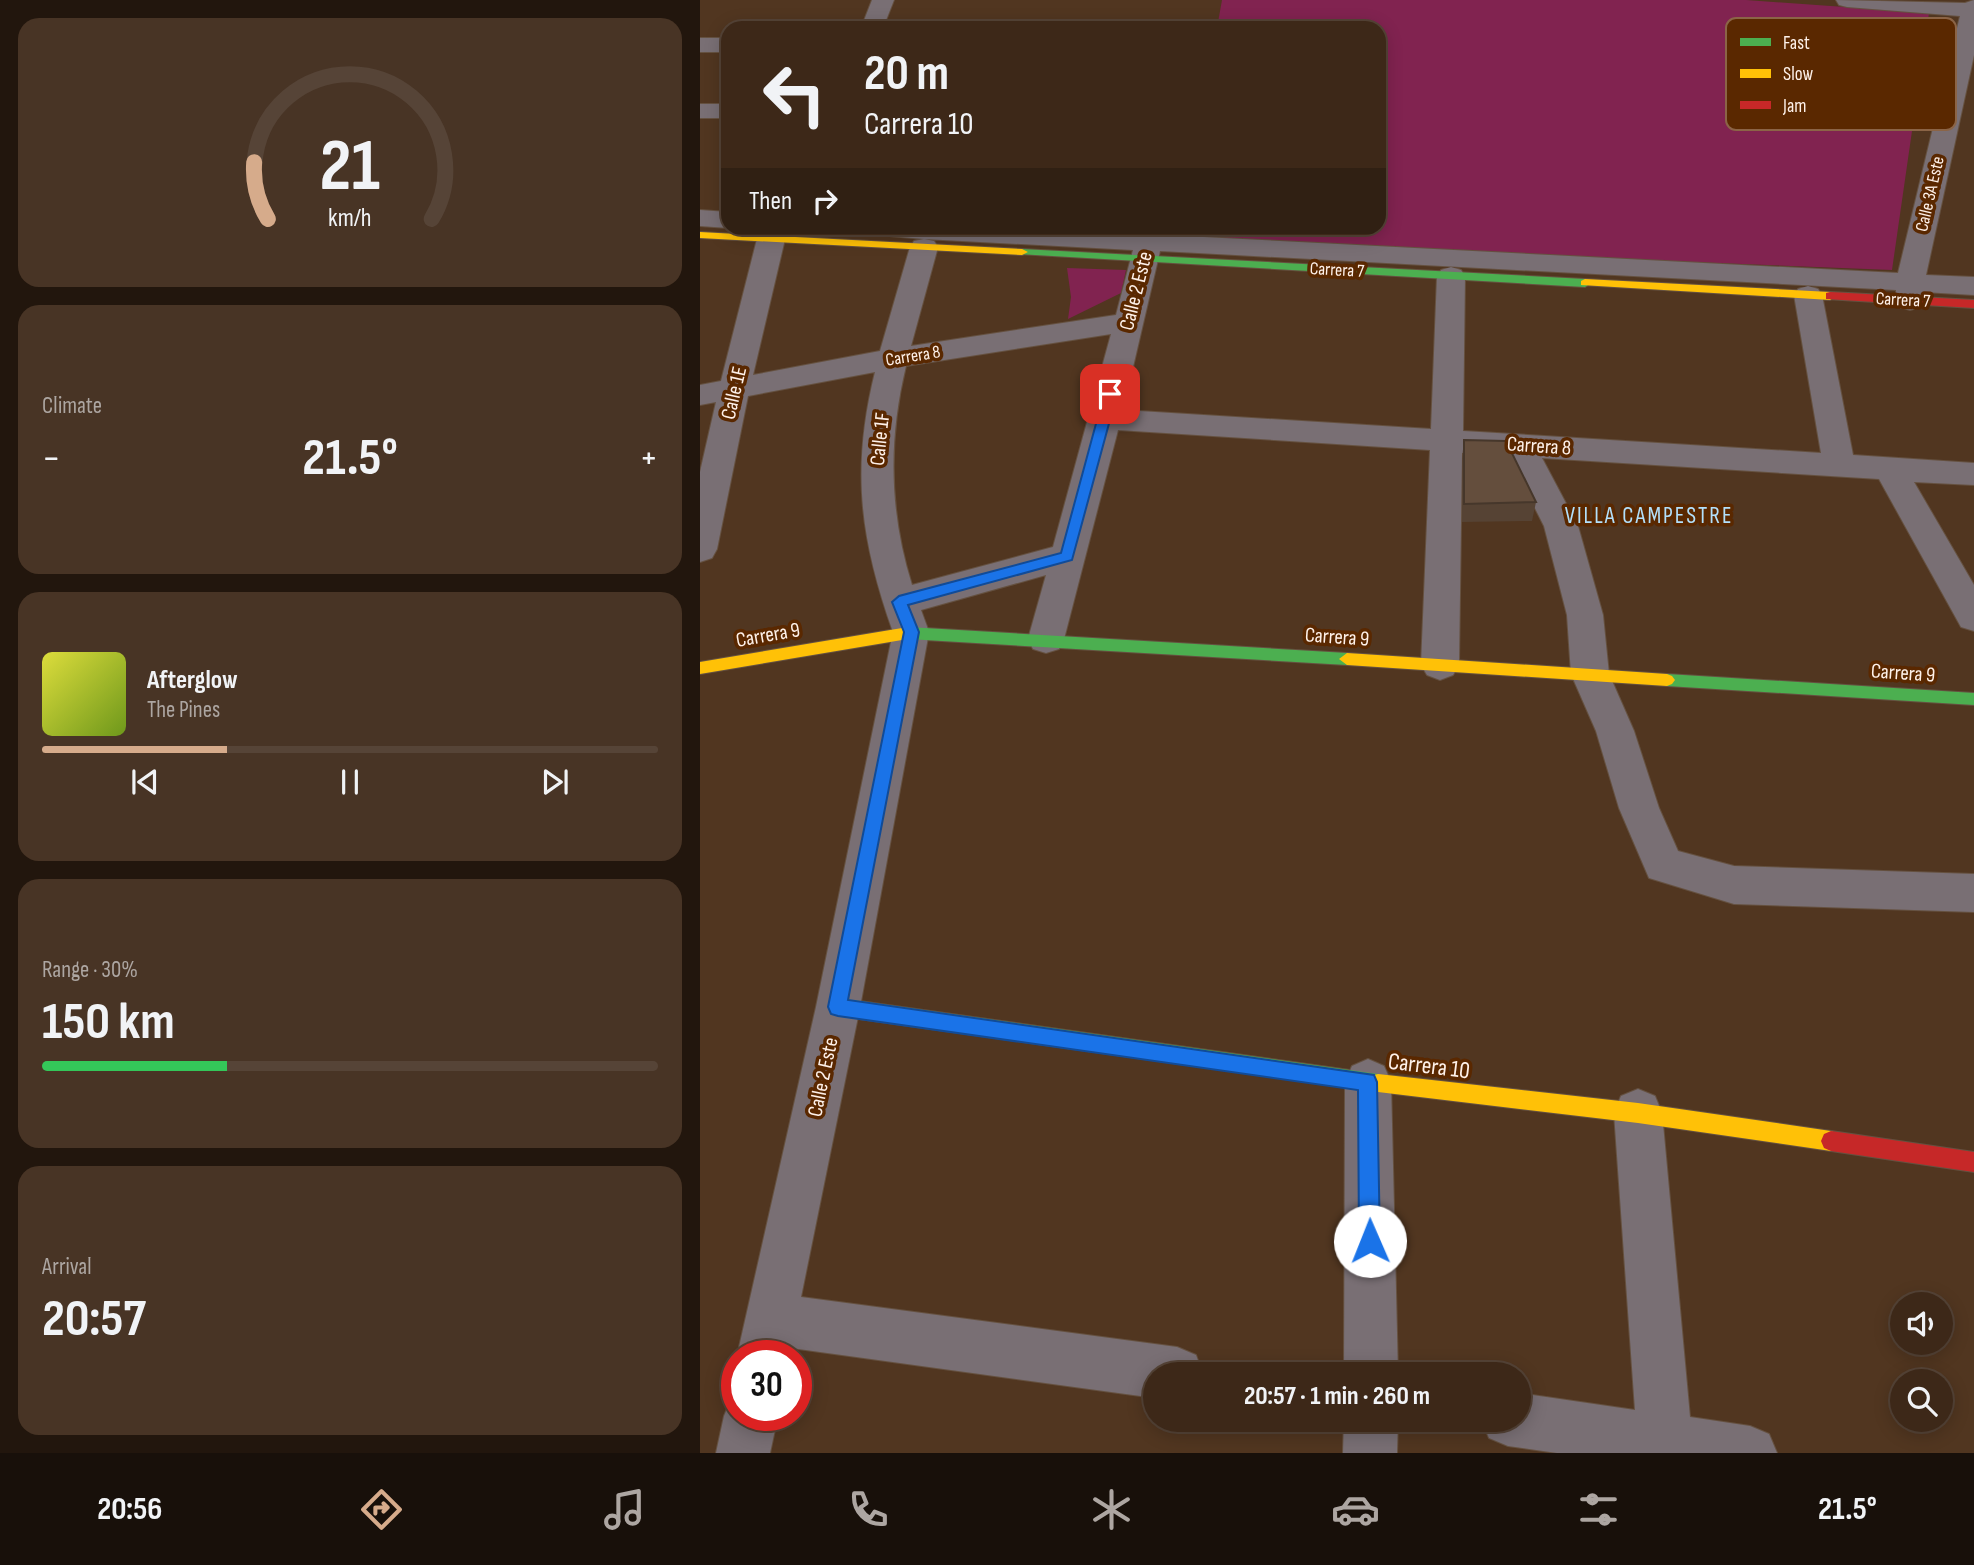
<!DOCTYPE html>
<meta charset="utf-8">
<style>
:root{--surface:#3d2818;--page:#483425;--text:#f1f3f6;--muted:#ada6a2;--line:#564437;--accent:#d6ab8b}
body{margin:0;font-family:"Sofia Sans Condensed",sans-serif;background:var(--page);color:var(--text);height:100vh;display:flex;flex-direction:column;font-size:26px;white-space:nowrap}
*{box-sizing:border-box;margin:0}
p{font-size:23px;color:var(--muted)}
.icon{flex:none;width:38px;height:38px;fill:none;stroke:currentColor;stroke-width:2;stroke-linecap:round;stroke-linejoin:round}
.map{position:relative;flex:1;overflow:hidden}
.sheet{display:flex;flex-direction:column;gap:18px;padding:18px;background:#22160d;width:700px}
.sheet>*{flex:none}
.guide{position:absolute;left:21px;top:21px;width:665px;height:214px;border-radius:21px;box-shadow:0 4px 18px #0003,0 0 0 2px var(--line);background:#3d2818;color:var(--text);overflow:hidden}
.tools{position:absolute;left:1190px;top:1292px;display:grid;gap:14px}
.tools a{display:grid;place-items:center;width:63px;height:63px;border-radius:50%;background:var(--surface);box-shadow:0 4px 18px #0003,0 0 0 2px var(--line);font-size:35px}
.speed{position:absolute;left:21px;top:1340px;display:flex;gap:14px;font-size:35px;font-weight:700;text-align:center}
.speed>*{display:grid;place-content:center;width:91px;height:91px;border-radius:50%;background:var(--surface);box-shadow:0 4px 18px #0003,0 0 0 2px var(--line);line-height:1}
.speed .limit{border:10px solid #d22;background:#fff;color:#111}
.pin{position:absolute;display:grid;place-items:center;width:60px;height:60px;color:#fff;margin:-30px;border-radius:14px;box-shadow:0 4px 10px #0006}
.me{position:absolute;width:77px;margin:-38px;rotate:359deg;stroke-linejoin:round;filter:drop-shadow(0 0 5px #0008)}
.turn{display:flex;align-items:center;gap:24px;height:147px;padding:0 28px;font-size:32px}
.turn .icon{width:91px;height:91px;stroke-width:2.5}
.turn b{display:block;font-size:49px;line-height:60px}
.then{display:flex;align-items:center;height:66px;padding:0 28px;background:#0003;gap:14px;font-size:26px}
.big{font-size:52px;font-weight:700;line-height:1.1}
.sheet .tile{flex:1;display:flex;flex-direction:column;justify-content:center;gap:10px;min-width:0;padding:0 24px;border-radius:21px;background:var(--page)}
.sheet .dial{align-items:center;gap:0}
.dial svg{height:182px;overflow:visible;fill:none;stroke:var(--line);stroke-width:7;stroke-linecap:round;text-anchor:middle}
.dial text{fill:var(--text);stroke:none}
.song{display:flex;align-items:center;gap:21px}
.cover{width:84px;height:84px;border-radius:10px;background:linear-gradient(135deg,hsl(60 70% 55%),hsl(80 70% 35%))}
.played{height:7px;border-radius:4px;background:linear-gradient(90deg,var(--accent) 30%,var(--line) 30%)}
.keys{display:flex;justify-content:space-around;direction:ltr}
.heat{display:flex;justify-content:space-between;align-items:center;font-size:38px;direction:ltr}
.charge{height:10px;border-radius:5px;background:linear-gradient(90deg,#34c759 30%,var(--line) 0)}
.trip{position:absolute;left:443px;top:1362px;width:388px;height:70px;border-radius:35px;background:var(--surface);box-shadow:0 4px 18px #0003,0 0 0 2px var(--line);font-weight:700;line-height:70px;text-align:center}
.menu{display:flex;height:112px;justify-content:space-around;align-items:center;background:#18100a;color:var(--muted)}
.menu .icon{width:49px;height:49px}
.menu .on{color:var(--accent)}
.menu b{font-size:32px;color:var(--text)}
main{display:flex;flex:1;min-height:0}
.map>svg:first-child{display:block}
.green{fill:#812350}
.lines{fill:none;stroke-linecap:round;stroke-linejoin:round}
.street-casing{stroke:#655140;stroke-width:2}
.fast-casing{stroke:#655140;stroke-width:2}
.slow-casing{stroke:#655140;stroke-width:2}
.jam-casing{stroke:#655140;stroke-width:2}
.street{fill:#796f74;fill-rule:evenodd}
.fast{fill:#4caf50;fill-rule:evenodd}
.slow{fill:#ffc107;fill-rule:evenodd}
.jam{fill:#c62828;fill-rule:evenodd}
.wall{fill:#564334}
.building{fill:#644e3d;stroke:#46372b;stroke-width:2}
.route{fill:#1a73e8;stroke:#114b97;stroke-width:2}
.labels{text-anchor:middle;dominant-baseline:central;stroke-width:7;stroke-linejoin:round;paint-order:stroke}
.far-street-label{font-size:18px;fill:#fef1e9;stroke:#5a2800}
.street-label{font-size:21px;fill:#fef1e9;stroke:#5a2800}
.neighbourhood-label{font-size:23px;letter-spacing:2px;fill:#b2e0fb;stroke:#5a2800}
.near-street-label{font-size:24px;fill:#fef1e9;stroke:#5a2800}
.key{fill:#5a2800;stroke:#8b6446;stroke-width:2}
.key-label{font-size:19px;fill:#fef1e9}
</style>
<main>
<section class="sheet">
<div class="tile dial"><svg viewBox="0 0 100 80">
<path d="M14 69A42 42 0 1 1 86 69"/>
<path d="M14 69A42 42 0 0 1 8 44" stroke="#d6ab8b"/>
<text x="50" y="56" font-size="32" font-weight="700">21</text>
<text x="50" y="72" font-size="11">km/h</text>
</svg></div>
<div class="tile"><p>Climate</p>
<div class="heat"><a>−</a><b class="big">21.5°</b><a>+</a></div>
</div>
<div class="tile">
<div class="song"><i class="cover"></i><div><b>Afterglow</b><p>The Pines</p></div></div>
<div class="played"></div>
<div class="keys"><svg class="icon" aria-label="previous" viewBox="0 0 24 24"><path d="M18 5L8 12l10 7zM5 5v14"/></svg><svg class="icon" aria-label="pause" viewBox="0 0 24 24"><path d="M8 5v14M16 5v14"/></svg><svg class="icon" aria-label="next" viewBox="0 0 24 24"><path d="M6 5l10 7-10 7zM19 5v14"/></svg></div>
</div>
<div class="tile"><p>Range · 30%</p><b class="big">150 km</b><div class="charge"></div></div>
<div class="tile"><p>Arrival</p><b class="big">20:57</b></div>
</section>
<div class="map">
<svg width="1274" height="1453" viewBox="0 0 1274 1453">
<rect width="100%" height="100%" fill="#513620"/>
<!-- green -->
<path class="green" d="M522 0H1046L1229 13 1192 270 479 242 481 228H679V28H517Z
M367 268 426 270 421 293 368 319 371 297Z"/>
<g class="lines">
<defs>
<path id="street" d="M172 0H194L183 28H161Z
M1136 0 1265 3 1274 0V55L1226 275 1274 277V295L1224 292V301L1220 307 1210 310 1200 307 1196 301V290L460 251 423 410 731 429 737 276 741 270 751 267 761 270 765 276 763 431 1121 453 1094 295 1098 289 1108 286 1118 289 1122 295 1153 455 1274 463V485L1214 482 1274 585V631L1261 627 1179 479 842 458 878 526 903 615 909 674 934 731 959 808 978 851 1034 866 1274 874V912L1034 904 949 878 919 808 896 731 871 674 867 615 844 526 808 455 762 453 759 665 753 675 740 680 727 675 721 665 730 450 418 430 364 639 359 649 346 653 333 649 328 639 346 575 221 610 229 632 160 1007 101 1297 477 1347 496 1355 503 1374H455V1398L91 1348 89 1356H37L116 1007 193 632C160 539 151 469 175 372L48 396 17 549 12 558 0 562V472L16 402 0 405V385L21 381 57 239 61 233 71 231 81 233 85 239 53 375 180 351 210 247 214 241 224 239 166 234 163 228H322L437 234 439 228H465L464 235 1198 273 1260 16 1147 7 1139 5ZM224 239 433 250 416 315 211 346 238 247 234 241ZM411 334 353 547 212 585C189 512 188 440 206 366Z
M497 20 505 22 508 27 277 28 280 23 288 21Z
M0 38H28V52H0Z
M0 104H28V118H0Z
M0 210 28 212V228H30H28L0 226Z
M668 1059 684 1066 691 1082 698 1374H644L645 1082 652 1066Z
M938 1089 955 1096 962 1113 990 1417 1050 1426 1069 1434 1077 1453H857L808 1446 789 1438 781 1419H819V1393L935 1410 914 1113 921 1096Z
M37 1395V1416H78L70 1453H16L24 1416 32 1397Z
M644 1419H698L697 1453H643Z"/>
<path id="fast" d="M322 249 885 279 891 283 885 287 318 254 316 252Z
M208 627 647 653 655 659 647 665 208 639 201 633Z
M967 674 1274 693V705L967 686 962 684 959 680 962 676Z
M138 998 678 1074 685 1076 688 1083 685 1090 678 1092 138 1016 132 1013 129 1007 132 1001Z"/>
<path id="slow" d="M0 232 322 249 328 252 322 255 0 238Z
M885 279 1130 292 1136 296 1130 300 881 285V281Z
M208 627 215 633 208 639 0 674V662Z
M647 653 967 674 972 676 975 680 972 684 967 686 647 665 639 659Z
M678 1074 938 1103 1131 1131 1138 1134 1141 1141 1138 1148 1131 1151 938 1123 678 1092 671 1090 668 1083 671 1076Z"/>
<path id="jam" d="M1130 292 1274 300V308L1126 299V293Z
M1131 1131 1274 1152V1172L1131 1151 1124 1148 1121 1141 1124 1134Z"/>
</defs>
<!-- street casing -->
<use href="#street" class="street-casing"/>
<!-- fast casing -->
<use href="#fast" class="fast-casing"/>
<!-- slow casing -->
<use href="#slow" class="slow-casing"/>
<!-- jam casing -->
<use href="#jam" class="jam-casing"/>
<!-- street -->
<use href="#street" class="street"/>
<!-- fast -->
<use href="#fast" class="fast"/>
<!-- slow -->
<use href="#slow" class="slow"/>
<!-- jam -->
<use href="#jam" class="jam"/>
</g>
<!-- wall -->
<path class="wall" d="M764 440 836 502 832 521 762 522V459Z"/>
<!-- building -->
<path class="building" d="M764 440 806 441 836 502 764 504Z"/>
<!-- route -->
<path class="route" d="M410 390 417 394 372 560 208 605 219 632 148 1000 674 1075 677 1082 680 1241 677 1248 670 1251 662 1248 659 1241 658 1090 138 1016 131 1014 128 1007 204 632 192 602 199 596 361 553 404 394Z"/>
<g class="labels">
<!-- far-street labels -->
<g class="far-street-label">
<text transform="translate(1230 194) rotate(-77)">Calle 3A Este</text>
<text transform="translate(637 270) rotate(3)">Carrera 7</text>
<text transform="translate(1203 300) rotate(3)">Carrera 7</text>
<text transform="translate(213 356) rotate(-9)">Carrera 8</text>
</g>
<!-- street labels -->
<g class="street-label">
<text transform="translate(436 291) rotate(-76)">Calle 2 Este</text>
<text transform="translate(34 393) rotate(-77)">Calle 1E</text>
<text transform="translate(180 439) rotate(-84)">Calle 1F</text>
<text transform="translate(839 446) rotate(4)">Carrera 8</text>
<text transform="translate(68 635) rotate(-10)">Carrera 9</text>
<text transform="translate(637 637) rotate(4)">Carrera 9</text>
<text transform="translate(1203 673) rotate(4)">Carrera 9</text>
<text transform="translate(123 1077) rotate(-78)">Calle 2 Este</text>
</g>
<!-- neighbourhood labels -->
<g class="neighbourhood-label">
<text x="949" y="516">VILLA CAMPESTRE</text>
</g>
<!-- near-street labels -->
<g class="near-street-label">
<text transform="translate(729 1066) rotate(7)">Carrera 10</text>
</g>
</g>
<!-- legend -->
<rect x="1026" y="18" width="230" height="112" rx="10" class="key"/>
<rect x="1040" y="38" width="31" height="8" fill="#4caf50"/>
<rect x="1040" y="69" width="31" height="9" fill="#ffc107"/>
<rect x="1040" y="101" width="31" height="8" fill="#c62828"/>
<g class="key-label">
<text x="1083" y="49">Fast</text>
<text x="1083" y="80">Slow</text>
<text x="1083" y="112">Jam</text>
</g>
</svg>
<div class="tools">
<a><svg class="icon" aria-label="sound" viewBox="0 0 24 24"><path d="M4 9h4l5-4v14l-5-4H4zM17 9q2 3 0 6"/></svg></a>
<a><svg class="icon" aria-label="search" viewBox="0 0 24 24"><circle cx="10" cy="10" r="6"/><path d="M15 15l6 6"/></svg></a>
</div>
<div class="speed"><div class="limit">30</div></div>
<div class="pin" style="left:410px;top:394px;background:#d93025"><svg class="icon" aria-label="arrive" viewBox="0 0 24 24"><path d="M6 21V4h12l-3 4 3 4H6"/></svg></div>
<svg class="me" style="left:670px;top:1241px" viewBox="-20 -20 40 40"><circle r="19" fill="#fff"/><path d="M0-13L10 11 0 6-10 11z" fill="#1a73e8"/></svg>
<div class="trip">20:57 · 1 min · 260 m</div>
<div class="guide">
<div class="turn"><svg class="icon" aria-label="left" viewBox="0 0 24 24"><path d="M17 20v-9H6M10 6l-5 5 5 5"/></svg><div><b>20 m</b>Carrera 10</div></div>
<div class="then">Then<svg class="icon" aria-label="right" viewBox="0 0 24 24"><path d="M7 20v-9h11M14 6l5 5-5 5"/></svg></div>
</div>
</div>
</main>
<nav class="menu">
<b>20:56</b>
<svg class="icon on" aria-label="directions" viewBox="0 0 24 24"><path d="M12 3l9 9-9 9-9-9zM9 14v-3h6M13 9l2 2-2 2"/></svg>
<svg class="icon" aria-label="music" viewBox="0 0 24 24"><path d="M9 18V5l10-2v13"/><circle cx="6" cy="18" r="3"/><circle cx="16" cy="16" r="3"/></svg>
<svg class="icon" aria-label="phone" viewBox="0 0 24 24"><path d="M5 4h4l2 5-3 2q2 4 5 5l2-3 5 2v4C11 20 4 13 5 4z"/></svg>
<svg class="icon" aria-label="climate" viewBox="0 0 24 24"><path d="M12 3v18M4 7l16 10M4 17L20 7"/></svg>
<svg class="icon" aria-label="car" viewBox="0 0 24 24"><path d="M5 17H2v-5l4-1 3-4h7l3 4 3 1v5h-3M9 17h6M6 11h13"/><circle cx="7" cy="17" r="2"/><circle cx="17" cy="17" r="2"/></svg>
<svg class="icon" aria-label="filters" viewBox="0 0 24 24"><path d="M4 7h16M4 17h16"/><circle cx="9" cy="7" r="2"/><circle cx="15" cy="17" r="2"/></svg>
<b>21.5°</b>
</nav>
